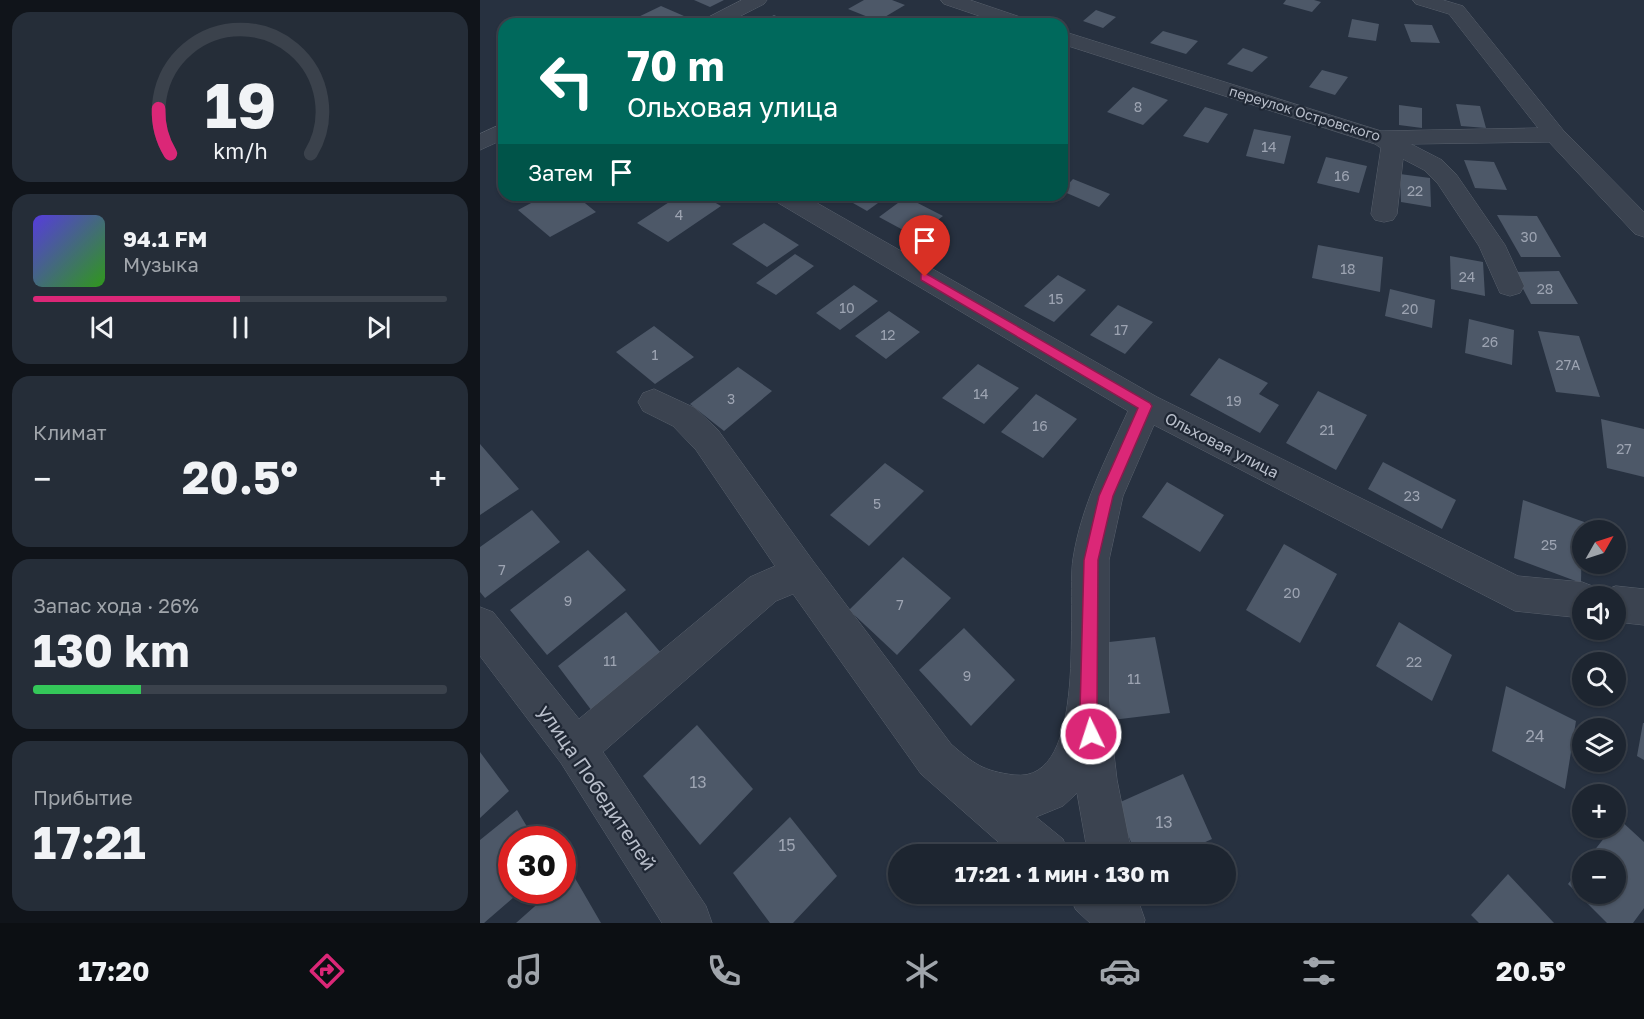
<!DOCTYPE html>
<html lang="ru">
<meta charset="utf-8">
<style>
:root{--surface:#1d2530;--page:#252d38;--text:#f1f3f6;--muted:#a0a5ab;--line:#3b424c;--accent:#db2777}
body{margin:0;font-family:"Golos Text",sans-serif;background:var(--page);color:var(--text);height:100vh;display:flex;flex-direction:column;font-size:22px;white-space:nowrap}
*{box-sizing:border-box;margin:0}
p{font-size:20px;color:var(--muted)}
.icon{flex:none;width:33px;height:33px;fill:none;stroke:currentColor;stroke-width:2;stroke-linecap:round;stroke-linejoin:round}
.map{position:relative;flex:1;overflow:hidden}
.panel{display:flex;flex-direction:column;gap:12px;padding:12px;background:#10141a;width:480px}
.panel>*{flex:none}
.banner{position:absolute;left:18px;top:18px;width:570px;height:183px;border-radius:18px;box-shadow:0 2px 4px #0004,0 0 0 2px var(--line);background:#00695c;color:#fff;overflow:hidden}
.needle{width:39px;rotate:51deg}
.fabs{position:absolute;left:1092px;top:520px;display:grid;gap:12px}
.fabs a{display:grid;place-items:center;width:54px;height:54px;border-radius:50%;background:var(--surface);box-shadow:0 2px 4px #0004,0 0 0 2px var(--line);font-size:30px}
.speed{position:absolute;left:18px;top:826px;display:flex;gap:12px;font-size:30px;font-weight:700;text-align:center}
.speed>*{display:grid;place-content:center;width:78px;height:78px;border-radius:50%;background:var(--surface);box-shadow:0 2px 4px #0004,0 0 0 2px var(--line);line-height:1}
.speed .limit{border:9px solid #d22;background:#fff;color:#111}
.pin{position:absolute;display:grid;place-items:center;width:51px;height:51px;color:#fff;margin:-62px -26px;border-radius:50% 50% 50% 0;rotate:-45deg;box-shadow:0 0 6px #0007}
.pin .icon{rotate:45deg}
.me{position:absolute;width:66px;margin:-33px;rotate:356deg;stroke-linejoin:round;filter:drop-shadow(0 0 4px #0008)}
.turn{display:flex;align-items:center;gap:21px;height:126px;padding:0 30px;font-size:27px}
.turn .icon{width:78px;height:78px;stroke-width:2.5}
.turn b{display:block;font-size:42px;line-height:51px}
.then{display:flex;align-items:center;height:57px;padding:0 30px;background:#0003;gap:12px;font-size:22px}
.big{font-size:45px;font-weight:700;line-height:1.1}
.panel .card{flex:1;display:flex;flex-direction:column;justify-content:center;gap:9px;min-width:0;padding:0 21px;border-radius:18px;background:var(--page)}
.panel .dial{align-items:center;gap:0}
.dial svg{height:156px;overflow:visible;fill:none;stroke:var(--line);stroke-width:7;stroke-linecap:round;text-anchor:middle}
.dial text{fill:var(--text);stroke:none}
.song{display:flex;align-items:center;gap:18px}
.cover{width:72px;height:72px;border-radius:9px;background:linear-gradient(135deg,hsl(250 70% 55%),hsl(110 70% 35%))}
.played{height:6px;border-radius:3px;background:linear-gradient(90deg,var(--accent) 50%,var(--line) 50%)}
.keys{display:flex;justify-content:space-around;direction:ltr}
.heat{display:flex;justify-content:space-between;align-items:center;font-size:33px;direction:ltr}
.charge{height:9px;border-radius:4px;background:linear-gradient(90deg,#34c759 26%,var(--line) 0)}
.trip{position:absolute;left:408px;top:844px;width:348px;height:60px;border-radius:30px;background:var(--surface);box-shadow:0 2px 4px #0004,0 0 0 2px var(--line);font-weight:700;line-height:60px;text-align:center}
.tab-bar{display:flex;height:96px;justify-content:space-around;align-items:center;background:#0c0f13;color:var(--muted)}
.tab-bar .icon{width:42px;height:42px}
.tab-bar .on{color:var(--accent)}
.tab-bar b{font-size:27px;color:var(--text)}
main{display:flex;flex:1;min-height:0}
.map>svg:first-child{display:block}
.building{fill:#4d5868}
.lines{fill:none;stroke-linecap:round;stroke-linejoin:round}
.minor-casing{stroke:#59616d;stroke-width:1}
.minor{fill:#3b4350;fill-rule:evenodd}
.route{fill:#db2777;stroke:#8e194d;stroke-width:1.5}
.labels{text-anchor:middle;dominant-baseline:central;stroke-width:4.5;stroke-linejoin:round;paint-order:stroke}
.number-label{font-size:14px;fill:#9da4b2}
.far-street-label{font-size:14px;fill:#b8beca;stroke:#202835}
.street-label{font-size:16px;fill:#b8beca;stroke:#202835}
.near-number-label{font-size:16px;fill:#9da4b2}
.near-street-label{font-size:20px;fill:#b8beca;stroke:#202835}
</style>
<main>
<section class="panel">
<div class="card dial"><svg viewBox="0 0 100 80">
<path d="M14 69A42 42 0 1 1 86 69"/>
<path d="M14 69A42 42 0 0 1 8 46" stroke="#db2777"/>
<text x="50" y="56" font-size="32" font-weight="700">19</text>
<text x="50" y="72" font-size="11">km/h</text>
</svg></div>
<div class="card">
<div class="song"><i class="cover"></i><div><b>94.1 FM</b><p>Музыка</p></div></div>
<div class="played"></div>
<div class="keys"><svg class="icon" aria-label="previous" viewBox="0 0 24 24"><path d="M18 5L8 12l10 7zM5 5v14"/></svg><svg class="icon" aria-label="pause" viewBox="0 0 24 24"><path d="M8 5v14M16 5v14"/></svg><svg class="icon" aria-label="next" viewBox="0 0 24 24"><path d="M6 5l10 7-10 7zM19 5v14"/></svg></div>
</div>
<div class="card"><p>Климат</p>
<div class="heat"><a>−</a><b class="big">20.5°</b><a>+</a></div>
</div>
<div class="card"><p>Запас хода · 26%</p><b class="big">130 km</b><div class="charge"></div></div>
<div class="card"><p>Прибытие</p><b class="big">17:21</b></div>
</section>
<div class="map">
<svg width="1164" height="923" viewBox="0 0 1164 923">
<rect width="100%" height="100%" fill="#273140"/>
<!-- building -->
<path class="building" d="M214 0H244L230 7Z
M384 0H412L425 5 398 21 368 9Z
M806 0H834L841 2 832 12 803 4Z
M181 6 204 16 187 24H161L152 20Z
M616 10 636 17 623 28 603 21Z
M294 15 305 20 300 22 304 24H277Z
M448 17 467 24H438Z
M872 19 899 24 896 41 868 37Z
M924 24 952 25 960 43 931 42Z
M683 31 718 41 706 54 670 43Z
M763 48 788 57 772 72 747 64Z
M842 70 868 77 855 95 829 87Z
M653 87 688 100 663 125 627 112Z
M976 104 1000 106 1006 128 981 126Z
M919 105 942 108V128L919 125Z
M725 107 748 114 728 143 703 136Z
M774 129 811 136 804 164 766 156Z
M846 157 887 166 879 193 837 183Z
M984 160 1014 162 1027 190 995 188Z
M920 174 950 178 951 207 921 202Z
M593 179 630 194 619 207 582 191Z
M66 195H95L116 212 70 237 38 210Z
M200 195H222L241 206 188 242 157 223Z
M359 195H409L387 211Z
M426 197 463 216 436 237 399 217Z
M1017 215 1057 216 1081 257H1041Z
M284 223 319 245 287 267 252 244Z
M838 245 903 257 900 292 832 278Z
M315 254 334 266 296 295 276 283Z
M970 256 1003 262 1005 296 971 289Z
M1079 271 1098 304H1051L1034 272Z
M578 275 606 290 574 322 544 306Z
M374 285 398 301 360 330 336 313Z
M910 289 955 300 952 328 905 316Z
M638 305 673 322 645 354 610 335Z
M409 311 440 332 406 359 375 336Z
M989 319 1034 330 1032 365 985 353Z
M174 326 214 357 175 384 136 352Z
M1058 331 1099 336 1120 397 1076 392Z
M739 358 788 383 779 394 799 405 780 433 710 395Z
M498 364 539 388 504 424 462 398Z
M258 367 292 391 244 431 210 404Z
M838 391 887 415 856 470 806 443Z
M556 394 597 419 563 458 521 432Z
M1121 419 1164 429V477L1127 468Z
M0 444 39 489 0 515Z
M903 462 976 500 962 529 888 489Z
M405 463 444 491 389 546 350 515Z
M687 482 744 515 720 552 662 517Z
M1043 500 1107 523 1106 531H1102L1101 583 1034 558Z
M52 510 80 542 5 598 0 592V547Z
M804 544 857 574 820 643 766 610Z
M108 550 146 590 67 655 30 610Z
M423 557 471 598 417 655 369 610Z
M146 612 181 653 112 711 78 666Z
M919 622 972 655 952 701 896 666Z
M484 628 535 680 491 726 439 670Z
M675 637 690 713 632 720 620 643Z
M1026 686 1096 721 1085 789 1012 751Z
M1163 723H1164V760L1157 756Z
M217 725 273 789 220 845 163 776Z
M0 752 29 791 0 818Z
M703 774 732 839 697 855H656L636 804Z
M37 810 55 840H32V891H41L4 923H0V840Z
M310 817 357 876 313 923H290L253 873Z
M1139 819 1164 842V908L1153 923H1127L1088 884 1102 866V894H1136V861H1106L1132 828H1136Z
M92 873 121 923H36L72 891H82V881Z
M1028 874 1074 923H999L991 915Z"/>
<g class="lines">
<defs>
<path id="minor" d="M262 0H287L284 4 245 24H220L223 20Z
M461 0H490L549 20 552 24H523L464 4Z
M933 0H963L983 6 1083 130 1164 212V237L1155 234 1069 142 931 144 962 160 976 174 1025 245 1044 286 1040 293 1030 296 1020 293 999 246 958 184 944 170 923 159 917 214 913 220 904 222 895 220 891 214 901 148 895 144 582 44V31L901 131 1058 128 969 14 936 4Z
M24 123V139L0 150V134Z
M291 195H323L677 397 1038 576 1102 582 1115 587 1119 597H1102V618L1035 611 674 425 643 496 629 560V711L637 780 652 855H608L597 793 583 806 556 817 583 839 589 855H533L441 774 313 594 296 601 123 752 226 906 232 923H182L81 763 0 656V607L13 612 99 719 270 577 295 566 216 450 193 426 163 411 158 402 163 393 174 389 215 408 238 430 333 561 471 744C494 764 503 771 534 775 610 784 586 604 593 559 601 506 626 459 648 411L295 201Z
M1136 586 1164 589V625L1136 622V597H1120L1123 591Z
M589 894H647L659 903 665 920 664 923H610L596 910Z"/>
</defs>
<!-- minor casing -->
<use href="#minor" class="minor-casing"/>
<!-- minor -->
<use href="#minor" class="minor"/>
</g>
<!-- route -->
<path class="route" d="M445 273 670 403 672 406 633 496 618 560 617 711 620 734 617 740 611 742 605 740 600 711 604 560 619 496 658 408 441 280V274Z"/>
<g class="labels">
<!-- number labels -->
<g class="number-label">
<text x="658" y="106">8</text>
<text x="789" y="146">14</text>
<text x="862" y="175">16</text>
<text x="935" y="190">22</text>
<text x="199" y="214">4</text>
<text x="1049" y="236">30</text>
<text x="868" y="268">18</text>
<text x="987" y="276">24</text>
<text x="1065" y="288">28</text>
<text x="576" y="298">15</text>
<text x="367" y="307">10</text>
<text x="930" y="308">20</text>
<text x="641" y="329">17</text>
<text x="408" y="334">12</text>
<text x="1010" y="341">26</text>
<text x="175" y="354">1</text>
<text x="1088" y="364">27А</text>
<text x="501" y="393">14</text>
<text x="251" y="398">3</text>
<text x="754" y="400">19</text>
<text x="560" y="425">16</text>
<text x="847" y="429">21</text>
<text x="1144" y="448">27</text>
<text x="932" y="495">23</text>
<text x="397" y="503">5</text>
<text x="1069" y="544">25</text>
<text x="22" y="569">7</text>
<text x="812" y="592">20</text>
<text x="88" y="600">9</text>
<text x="420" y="604">7</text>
<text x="130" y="660">11</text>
<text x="934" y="661">22</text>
<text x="487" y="675">9</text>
<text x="654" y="678">11</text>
</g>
<!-- far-street labels -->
<g class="far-street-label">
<text transform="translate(825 113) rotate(17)">переулок Островского</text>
</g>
<!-- street labels -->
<g class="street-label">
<text transform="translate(742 445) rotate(27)">Ольховая улица</text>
</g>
<!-- near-number labels -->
<g class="near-number-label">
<text x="1055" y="736">24</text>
<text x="218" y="782">13</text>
<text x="684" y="822">13</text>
<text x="307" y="845">15</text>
</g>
<!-- near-street labels -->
<g class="near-street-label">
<text transform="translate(118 787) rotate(56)">улица Победителей</text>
</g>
</g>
</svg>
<div class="fabs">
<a><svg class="needle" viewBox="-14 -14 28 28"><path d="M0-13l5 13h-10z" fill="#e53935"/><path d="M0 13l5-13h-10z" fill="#a0a5ab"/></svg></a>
<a><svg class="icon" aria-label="sound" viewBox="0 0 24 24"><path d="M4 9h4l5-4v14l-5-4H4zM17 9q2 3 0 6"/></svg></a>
<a><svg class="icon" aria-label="search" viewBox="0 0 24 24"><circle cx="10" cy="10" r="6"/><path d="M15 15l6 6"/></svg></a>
<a><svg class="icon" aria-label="layers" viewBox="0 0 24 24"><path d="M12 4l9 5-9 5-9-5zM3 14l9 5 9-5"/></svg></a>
<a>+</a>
<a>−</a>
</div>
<div class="speed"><div class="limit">30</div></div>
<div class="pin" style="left:445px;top:277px;background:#d93025"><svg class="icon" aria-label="arrive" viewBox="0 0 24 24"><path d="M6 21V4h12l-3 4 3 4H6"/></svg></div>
<svg class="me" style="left:611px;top:734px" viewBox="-20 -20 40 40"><circle r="17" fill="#db2777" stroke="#fff" stroke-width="3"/><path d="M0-11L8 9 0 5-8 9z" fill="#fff"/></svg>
<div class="trip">17:21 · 1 мин · 130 m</div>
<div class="banner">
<div class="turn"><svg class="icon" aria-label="left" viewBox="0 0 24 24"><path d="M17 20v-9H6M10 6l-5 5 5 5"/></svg><div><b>70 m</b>Ольховая улица</div></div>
<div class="then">Затем<svg class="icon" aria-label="arrive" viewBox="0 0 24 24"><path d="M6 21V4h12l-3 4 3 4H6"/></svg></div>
</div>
</div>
</main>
<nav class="tab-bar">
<b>17:20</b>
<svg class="icon on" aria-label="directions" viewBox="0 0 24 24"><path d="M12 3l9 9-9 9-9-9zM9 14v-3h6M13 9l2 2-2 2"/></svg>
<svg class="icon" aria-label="music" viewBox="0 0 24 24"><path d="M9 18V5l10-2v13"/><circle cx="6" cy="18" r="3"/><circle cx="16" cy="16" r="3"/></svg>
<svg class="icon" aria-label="phone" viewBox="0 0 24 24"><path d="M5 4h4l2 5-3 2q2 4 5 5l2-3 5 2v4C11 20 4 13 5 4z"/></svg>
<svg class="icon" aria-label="climate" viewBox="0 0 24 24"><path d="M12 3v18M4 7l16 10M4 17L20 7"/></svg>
<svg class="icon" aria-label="car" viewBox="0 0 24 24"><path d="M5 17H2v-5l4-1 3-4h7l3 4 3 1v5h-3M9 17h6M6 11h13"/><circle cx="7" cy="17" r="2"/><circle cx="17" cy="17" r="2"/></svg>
<svg class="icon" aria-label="filters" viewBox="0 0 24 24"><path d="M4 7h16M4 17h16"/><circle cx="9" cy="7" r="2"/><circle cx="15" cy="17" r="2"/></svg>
<b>20.5°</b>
</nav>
